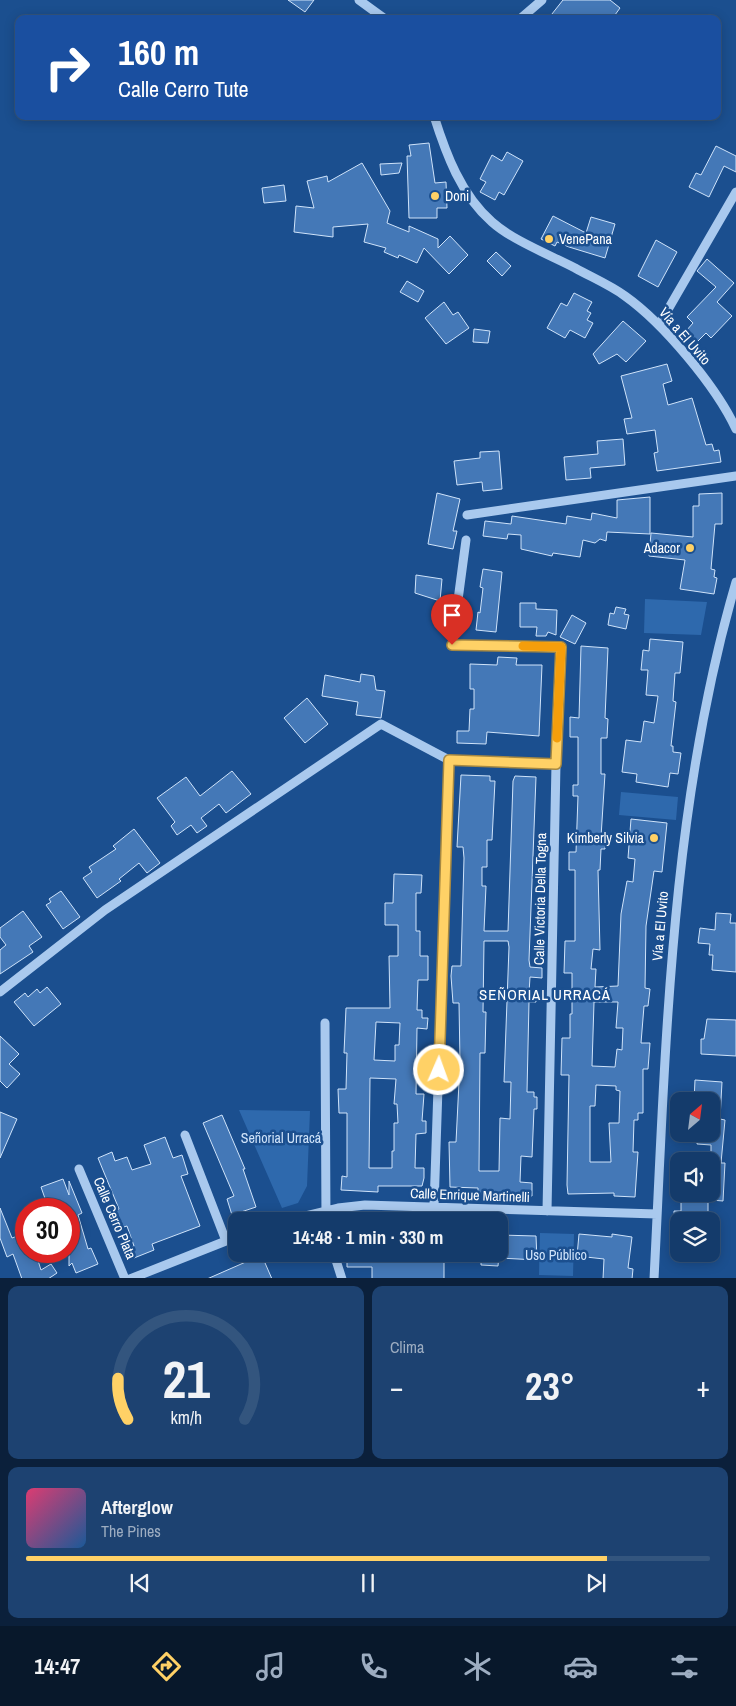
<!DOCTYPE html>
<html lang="es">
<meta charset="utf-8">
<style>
:root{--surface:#143b6b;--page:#1d4271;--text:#f1f3f6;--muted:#9dadc1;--line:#33557e;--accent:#ffd166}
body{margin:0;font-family:"Archivo Narrow",sans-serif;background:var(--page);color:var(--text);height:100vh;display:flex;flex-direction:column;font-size:19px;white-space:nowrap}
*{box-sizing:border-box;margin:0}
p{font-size:16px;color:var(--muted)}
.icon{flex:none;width:28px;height:28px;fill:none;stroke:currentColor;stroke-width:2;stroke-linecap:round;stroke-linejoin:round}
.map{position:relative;height:1278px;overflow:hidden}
.panel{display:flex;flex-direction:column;gap:8px;padding:8px;background:#0b203b;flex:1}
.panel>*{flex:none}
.top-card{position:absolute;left:15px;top:15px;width:706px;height:105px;border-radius:10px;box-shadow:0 2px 12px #0003,0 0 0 1px var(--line);background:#1a4fa0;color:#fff;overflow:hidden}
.needle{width:32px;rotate:28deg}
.buttons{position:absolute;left:670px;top:1092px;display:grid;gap:10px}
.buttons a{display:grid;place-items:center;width:50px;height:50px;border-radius:10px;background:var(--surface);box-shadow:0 2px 12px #0003,0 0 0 1px var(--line);font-size:25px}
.speed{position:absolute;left:15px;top:1198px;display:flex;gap:10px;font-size:25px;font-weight:700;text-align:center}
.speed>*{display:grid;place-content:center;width:65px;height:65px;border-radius:50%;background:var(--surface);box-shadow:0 2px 12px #0003,0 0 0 1px var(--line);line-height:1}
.speed .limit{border:8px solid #d22;background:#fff;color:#111}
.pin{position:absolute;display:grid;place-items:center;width:42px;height:42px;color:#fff;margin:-51px -21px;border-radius:50% 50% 50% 0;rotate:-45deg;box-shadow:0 0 5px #0007}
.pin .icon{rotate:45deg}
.me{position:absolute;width:55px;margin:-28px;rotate:2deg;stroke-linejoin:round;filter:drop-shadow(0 0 4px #0008)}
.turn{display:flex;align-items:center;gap:18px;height:105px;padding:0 20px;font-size:22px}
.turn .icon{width:65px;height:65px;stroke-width:2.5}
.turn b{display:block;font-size:35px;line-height:42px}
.big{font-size:38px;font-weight:800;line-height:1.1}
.panel .tile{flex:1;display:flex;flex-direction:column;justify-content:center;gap:8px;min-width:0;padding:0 18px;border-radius:10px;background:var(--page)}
.panel .dial{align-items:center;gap:0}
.dial svg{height:130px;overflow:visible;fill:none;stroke:var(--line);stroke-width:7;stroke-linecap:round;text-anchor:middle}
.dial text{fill:var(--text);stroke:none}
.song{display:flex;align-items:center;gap:15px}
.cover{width:60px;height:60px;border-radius:8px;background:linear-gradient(135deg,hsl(340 70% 55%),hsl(210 70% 35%))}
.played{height:5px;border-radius:2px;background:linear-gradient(90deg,var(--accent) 85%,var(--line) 85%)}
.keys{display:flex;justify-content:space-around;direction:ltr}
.heat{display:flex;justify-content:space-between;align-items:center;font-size:28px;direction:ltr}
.panel .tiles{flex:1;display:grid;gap:8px;grid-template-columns:1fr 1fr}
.tile:last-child{grid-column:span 2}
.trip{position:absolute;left:228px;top:1212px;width:280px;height:50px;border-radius:10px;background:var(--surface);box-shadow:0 2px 12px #0003,0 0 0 1px var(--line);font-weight:800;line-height:50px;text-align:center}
.dock{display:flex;height:80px;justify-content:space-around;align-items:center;background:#08182b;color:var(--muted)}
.dock .icon{width:35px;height:35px}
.dock .active{color:var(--accent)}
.dock b{font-size:22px;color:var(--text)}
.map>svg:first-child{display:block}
.green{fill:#2e69ad}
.building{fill:#4478b7;stroke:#cfe3fa;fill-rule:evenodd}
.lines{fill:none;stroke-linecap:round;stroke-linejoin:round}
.minor{stroke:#a9c9ee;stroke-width:9}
.route-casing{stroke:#a68842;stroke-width:12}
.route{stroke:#ffd166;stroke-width:9}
.slow{stroke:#f59e0b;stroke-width:9}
.poi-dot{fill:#ffd166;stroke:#1b4f8f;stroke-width:2}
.labels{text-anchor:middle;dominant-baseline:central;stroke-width:5;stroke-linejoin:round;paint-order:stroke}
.poi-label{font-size:14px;fill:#fff;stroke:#1b4f8f;text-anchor:start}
.street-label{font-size:14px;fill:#fff;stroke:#1b4f8f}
.park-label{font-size:14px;fill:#cfe3fa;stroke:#1b4f8f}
.neighbourhood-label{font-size:15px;letter-spacing:1px;fill:#fff;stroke:#1b4f8f}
</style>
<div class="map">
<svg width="736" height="1279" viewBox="0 0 736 1279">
<rect width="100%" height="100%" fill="#1b4f8f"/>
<!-- green -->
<path class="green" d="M645 599 707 602 701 635 644 633Z
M621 792 678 797 676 820 619 815Z
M239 1110 310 1111 307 1186 298 1203 282 1208Z
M540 1233 574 1234 573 1276 539 1275Z"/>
<!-- building -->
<path class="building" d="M288 0H314L305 12Z
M563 0H610L620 8 612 19H548Z
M429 143 435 183 446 182 447 208H437V218H409L407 156H411L409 145Z
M716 146 736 156V172L724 166 709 197 689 187 696 173 701 175Z
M507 152 523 161 504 195 499 192 495 200 480 192 486 182 480 179 492 155 502 161Z
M362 163 390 211 387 223 409 232V226L438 239V248L450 236 468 255 449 274 424 248 417 263 399 255 398 258 384 252 386 248 364 242 368 224 333 227V237L294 232 296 206 314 208 307 181 327 176 328 182Z
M402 163 399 173 381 175 380 164Z
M284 185 286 201 264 203 262 188Z
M553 216 586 233 591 217 615 224 605 258 569 247 557 242 555 246 541 239Z
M656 240 677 252 658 287 638 276Z
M496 252 511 266 502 276 487 261Z
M707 259 734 283 717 302 732 316 711 338 706 333 697 342 686 331 693 323 687 317 716 287 697 271Z
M407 281 424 291 418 302 400 292Z
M574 293 592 302 587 311 591 313 587 320 593 323 585 338 570 330 565 338 547 328 561 303 567 306Z
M444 302 453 315 458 312 469 328 446 344 425 318Z
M623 321 646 341 626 362 617 354 599 364 593 354Z
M474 329 490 331 488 343 473 342Z
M667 364 672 381 663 384 668 405 692 398 706 445 712 444 714 451 719 450 721 462 657 471 654 453 658 452 655 430 627 434 624 419 632 418 621 376Z
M623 439 625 465 590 468 591 478 566 480 564 457 598 454 597 441Z
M499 451 502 489 483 491 482 482 457 485 454 461 480 458V452Z
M437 493 460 499 453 531H457L453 549 428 544Z
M722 493V524H715L711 569 715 570 714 577 717 578 714 594 680 589 685 560 649 556 651 533 693 537V506H699V494Z
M650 497V534L607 532 606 541 600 539 595 543 583 540 580 557 553 553 552 556 521 549V535L508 534 507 539 483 536 485 521 511 524 512 516 566 524 567 516 591 520 592 513 617 518V500Z
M483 569 502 572 496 632 476 630 478 612 480 613 483 588 480 587Z
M416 575 442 579 440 601 415 593Z
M520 603H536V609L557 610 556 635 548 632 546 636H536L537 627H520Z
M616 607 626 609 624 614 629 615 626 629 608 625 610 613 614 614Z
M572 615 586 623 575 644 560 637Z
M650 639 683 642 680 673H675L673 701 676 702 671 746H673V752L681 753 678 774 670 773 668 787 636 782 637 774 622 772 626 740 641 742 644 721 654 723 658 696 646 695 648 670H641L643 650 649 651Z
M581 646 608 648 605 718 608 719 607 738H601V774H605L601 837H605V849H601L600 870H598L600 950 593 949 591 969H596L595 987 618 986 621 914 627 881 633 882 635 859 628 858 631 819 667 823 662 872 654 871 646 926 645 988 650 989 648 1006H644L641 1043H650L648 1069H643V1113H638V1120H634L633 1152H638L635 1197 614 1196V1193L568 1194 567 1185 569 1075H561L562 1038H570V1014H572V973H564L565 941H575V870H569V852H576L578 796H573V785H578V737H570V717L579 718ZM594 1002H618L616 1028H623L622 1050 617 1049 615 1067 592 1066ZM596 1085 616 1086V1090L620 1091 619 1123H609L611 1162H590V1106H595Z
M498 657 517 658 516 665H542L539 736 487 732 486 744 457 743V731H469L470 709H474V689H470V664L497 665Z
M361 674 374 676 376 690 385 691 381 718 356 715 358 702 322 696 325 675 360 682Z
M307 698 328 724 305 743 284 718Z
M232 771 251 794 226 813 219 804 201 818 207 826 197 833 191 825 177 835 171 826 175 822 157 798 186 777 200 796Z
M461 775 490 776V781H495L492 840H487V867H482V886H486L484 931H508L513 781 515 776 536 777 529 960 530 967 542 968V978L530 977 529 993H536V1002H529L527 1092H534V1097H537V1109H534L532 1157 521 1156 520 1182 532 1183V1196L478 1194V1188L450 1187 449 1142H456L460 1062 459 1003H453L451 976 452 966H461L464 858 463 847H457ZM484 941H508L509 947 504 1082H511L510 1119 500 1118 499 1171H479L480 1053H485L486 1012H483Z
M134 829 160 863 147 873 139 863 119 879 121 881 97 898 83 878 92 872 89 867 116 849 113 846Z
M394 874 422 875 421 893H416V931H420V956H428V980H418L417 1010H422V1018H428L427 1029 417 1028 416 1094H424L422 1121H426V1133L416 1134 415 1168H424V1178L422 1186H378V1192L341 1190 342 1176 347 1177V1113H339L338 1089H346L347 1053H344L346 1008H390L389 956H398V925H385V903H393ZM376 1022 400 1023 399 1045H395V1061L374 1060ZM370 1078 396 1079 394 1104H397L398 1123H394V1151H392V1168H369Z
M61 891 80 917 63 929 46 905 51 902 49 899Z
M23 911 42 937 29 946 33 952 0 974V950L6 945 0 937V928Z
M716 913 731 914 730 923H736V972L712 970 713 955H709L710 944 698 943 700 928 715 930Z
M47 987 61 1004 34 1026 14 1002 25 993 28 997 37 989 40 993Z
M707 1019 736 1020V1056L701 1054V1039H704Z
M0 1036 19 1054 9 1064 20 1074 7 1088 0 1081Z
M695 1080 722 1082 720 1119 725 1120 721 1163H725L723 1201 711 1200V1145L697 1144 698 1134H711V1101H694Z
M0 1112 17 1119 0 1158Z
M222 1115 245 1169H243L256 1207 232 1215 227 1199 234 1196 203 1123Z
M165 1137 173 1158 182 1155 188 1174 181 1176 200 1226 152 1244 154 1250 134 1258 130 1248 134 1246 127 1226 117 1229 110 1212 119 1209 98 1158 112 1152 115 1161 127 1157 132 1170 151 1164 144 1145Z
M63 1179 69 1195V1181L82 1213 78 1215 88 1249 91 1248 98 1264 76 1273 72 1263 69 1266V1209H44L48 1207 41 1187Z
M689 1194H708V1221H674V1211H681V1202H689Z
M0 1208 12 1238 20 1235 27 1254 35 1251 41 1270 51 1264 57 1273 48 1279H22L13 1254 7 1257 0 1238Z
M579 1234 612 1237V1234L632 1237 628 1268 633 1269 632 1279H603L604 1259 577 1256Z
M499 1235 536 1236 537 1260 499 1258Z
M245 1254 262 1256 272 1279H207L248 1261Z
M347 1254H444V1279H372V1267H347Z
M481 1254H499L498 1266 481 1265Z"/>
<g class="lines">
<!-- minor -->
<path class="minor" d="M359 0 385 19
M520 19 542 0
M434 116C446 154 461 195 492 222 512 240 550 255 575 268 591 277 610 285 625 296 663 323 716 386 736 429
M659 325 736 192
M467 515 736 476
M466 540 452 645 561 647 556 764 547 1211
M0 992 105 910 381 724 449 760 556 764
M325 1023 326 1221
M185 1135 226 1241
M79 1169 125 1279
M434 1207 449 760
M284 1221 338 1208 365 1205 657 1214
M334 1254 342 1279
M130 1279 236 1237
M654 1279C666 1045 670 808 736 582"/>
</g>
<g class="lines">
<defs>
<path id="route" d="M439 1070 449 760 556 764 561 647 452 645"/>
</defs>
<!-- route casing -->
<use href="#route" class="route-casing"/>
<!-- route -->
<use href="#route" class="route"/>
<!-- slow -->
<path class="slow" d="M523 646 561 647 557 738"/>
</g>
<!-- markers -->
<g class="poi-dot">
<circle cx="435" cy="196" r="5"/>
<circle cx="549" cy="239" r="5"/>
<circle cx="690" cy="548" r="5"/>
<circle cx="654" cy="838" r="5"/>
</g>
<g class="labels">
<!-- poi labels -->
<g class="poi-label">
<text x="445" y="196">Doni</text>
<text x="559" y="239">VenePana</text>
<text x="680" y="548" text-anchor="end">Adacor</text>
<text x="644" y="838" text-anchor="end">Kimberly Silvia</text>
</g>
<!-- street labels -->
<g class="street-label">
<text transform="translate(685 336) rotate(49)">Vía a El Uvito</text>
<text transform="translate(540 899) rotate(-89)">Calle Victoria Della Togna</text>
<text transform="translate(660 926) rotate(-85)">Vía a El Uvito</text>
<text transform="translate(470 1195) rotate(2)">Calle Enrique Martinelli</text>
<text transform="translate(115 1218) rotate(67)">Calle Cerro Plata</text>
</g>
<!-- park labels -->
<g class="park-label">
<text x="281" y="1138">Señorial Urracá</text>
<text x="556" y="1255">Uso Público</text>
</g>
<!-- neighbourhood labels -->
<g class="neighbourhood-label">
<text x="545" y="994">SEÑORIAL URRACÁ</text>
</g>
</g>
</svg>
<div class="buttons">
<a><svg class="needle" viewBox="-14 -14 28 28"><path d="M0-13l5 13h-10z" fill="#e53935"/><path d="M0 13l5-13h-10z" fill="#9dadc1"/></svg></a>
<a><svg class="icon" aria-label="sound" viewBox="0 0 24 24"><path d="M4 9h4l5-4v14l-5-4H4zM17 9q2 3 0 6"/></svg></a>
<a><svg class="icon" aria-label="layers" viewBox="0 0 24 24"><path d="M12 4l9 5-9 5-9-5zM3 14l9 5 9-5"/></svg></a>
</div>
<div class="speed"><div class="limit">30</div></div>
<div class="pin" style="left:452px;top:645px;background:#d93025"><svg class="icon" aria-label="arrive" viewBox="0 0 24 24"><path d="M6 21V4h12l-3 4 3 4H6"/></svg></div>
<svg class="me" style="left:439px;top:1070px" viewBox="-20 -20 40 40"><circle r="17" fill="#ffd166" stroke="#fff" stroke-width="3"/><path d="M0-11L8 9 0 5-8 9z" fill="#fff"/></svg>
<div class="trip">14:48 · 1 min · 330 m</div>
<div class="top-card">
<div class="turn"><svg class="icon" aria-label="right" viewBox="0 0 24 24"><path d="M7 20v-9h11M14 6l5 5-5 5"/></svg><div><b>160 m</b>Calle Cerro Tute</div></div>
</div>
</div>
<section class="panel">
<div class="tiles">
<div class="tile dial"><svg viewBox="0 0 100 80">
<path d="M14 69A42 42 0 1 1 86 69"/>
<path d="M14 69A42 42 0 0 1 8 44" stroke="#ffd166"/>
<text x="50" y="56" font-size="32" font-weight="700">21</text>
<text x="50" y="72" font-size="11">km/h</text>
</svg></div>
<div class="tile"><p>Clima</p>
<div class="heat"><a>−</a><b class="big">23°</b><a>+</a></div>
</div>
<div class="tile">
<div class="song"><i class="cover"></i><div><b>Afterglow</b><p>The Pines</p></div></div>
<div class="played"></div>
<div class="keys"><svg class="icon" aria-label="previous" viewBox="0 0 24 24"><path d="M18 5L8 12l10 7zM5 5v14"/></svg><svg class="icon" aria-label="pause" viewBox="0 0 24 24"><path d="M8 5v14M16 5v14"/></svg><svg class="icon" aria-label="next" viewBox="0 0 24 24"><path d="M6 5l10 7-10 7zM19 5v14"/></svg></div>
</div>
</div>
</section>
<nav class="dock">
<b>14:47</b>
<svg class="icon active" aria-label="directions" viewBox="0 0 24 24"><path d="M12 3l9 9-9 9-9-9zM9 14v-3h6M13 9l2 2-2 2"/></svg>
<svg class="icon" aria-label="music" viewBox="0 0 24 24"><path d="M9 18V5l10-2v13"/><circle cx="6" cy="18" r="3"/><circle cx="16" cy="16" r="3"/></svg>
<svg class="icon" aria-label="phone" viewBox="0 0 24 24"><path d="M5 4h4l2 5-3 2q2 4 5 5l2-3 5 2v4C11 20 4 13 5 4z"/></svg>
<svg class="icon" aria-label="climate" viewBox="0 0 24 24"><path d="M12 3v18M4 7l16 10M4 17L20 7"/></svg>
<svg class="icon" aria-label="car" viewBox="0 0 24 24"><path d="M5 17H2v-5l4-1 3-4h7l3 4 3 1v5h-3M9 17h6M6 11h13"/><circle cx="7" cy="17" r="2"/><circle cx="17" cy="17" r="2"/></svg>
<svg class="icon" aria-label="filters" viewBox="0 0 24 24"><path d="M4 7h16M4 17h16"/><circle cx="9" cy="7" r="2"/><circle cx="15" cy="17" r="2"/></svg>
</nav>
